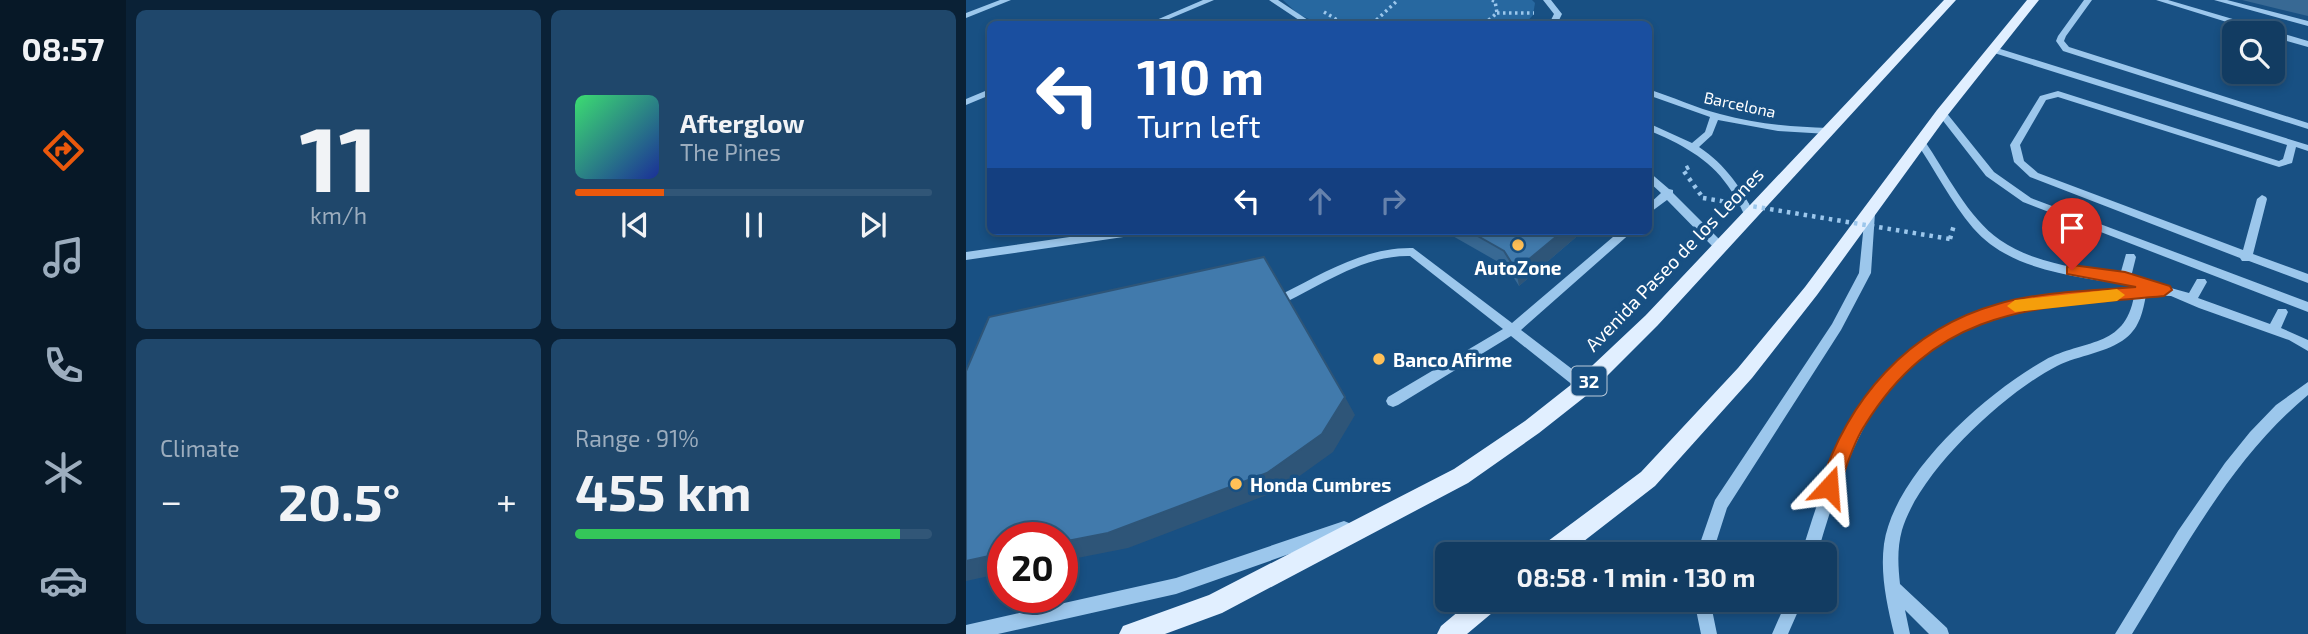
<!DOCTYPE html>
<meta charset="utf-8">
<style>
:root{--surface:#123c62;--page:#1f476b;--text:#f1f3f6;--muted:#9cadbe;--line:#315677;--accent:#ea580c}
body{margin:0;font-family:"Exo 2",sans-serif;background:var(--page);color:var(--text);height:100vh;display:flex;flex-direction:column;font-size:26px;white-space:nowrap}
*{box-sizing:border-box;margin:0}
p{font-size:23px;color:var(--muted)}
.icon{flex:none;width:38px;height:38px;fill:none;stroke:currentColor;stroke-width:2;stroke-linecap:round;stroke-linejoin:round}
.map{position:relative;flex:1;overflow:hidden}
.side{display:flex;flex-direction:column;gap:10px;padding:10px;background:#0a2136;width:840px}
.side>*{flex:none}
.guide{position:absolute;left:21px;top:21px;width:665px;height:214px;border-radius:10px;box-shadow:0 4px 10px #0003,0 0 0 2px var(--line);background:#1a4fa0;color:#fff;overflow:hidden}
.controls{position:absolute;left:1256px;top:21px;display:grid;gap:14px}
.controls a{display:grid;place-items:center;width:63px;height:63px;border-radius:10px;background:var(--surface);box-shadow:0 4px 10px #0003,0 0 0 2px var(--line);font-size:35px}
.speed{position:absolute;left:21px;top:522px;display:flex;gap:14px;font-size:35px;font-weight:700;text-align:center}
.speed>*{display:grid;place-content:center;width:91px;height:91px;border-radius:50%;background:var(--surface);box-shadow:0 4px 10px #0003,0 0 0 2px var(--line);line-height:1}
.speed .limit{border:10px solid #d22;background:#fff;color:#111}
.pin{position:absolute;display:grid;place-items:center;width:60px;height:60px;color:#fff;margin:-72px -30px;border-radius:50% 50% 50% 0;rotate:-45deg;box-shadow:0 0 7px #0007}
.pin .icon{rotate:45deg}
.me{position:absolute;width:77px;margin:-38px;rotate:19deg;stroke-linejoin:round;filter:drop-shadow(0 0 5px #0008)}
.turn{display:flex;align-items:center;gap:24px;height:147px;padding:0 35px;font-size:32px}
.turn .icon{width:91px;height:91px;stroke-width:2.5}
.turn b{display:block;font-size:49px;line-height:60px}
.lanes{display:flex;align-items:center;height:66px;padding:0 35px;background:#0003;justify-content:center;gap:35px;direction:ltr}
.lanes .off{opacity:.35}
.big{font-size:52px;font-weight:700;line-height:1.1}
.side .widget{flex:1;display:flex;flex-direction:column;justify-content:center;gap:10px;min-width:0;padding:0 24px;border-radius:10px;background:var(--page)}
.side .dial{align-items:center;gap:0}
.dial b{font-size:91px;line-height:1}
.song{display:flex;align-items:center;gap:21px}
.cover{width:84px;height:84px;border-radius:10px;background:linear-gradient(135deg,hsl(140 70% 55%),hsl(230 70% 35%))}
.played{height:7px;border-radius:4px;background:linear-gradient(90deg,var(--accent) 25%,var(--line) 25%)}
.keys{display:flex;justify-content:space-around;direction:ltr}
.heat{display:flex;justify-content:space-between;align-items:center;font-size:38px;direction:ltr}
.charge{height:10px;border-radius:5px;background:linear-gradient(90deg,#34c759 91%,var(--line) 0)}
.side .tiles{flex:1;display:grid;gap:10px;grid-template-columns:repeat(2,1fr)}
.trip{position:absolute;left:469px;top:542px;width:402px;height:70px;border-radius:10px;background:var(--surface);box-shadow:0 4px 10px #0003,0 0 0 2px var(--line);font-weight:700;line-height:70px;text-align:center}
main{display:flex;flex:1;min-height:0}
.dock{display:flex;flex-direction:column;width:126px;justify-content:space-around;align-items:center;background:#071827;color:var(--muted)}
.dock .icon{width:49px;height:49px}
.dock .current{color:var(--accent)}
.dock b{font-size:32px;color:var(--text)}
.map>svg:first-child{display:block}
.green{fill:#2768a0}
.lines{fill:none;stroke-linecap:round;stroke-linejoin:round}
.path-far1{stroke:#9cc7ec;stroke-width:3.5;stroke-dasharray:2.5 3.5;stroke-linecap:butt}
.path{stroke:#9cc7ec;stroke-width:4.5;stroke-dasharray:3.5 5;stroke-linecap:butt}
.minor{fill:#9cc7ec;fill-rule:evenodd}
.major{fill:#e1efff;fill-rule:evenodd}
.path-bridge{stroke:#9cc7ec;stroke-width:4.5;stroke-dasharray:3.5 5;stroke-linecap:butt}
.wall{fill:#386994}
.shaded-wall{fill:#2e5578}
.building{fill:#417aac;stroke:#2e5578;stroke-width:2}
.route{fill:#ea580c;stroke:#983908;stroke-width:2}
.slow{fill:#f59e0b}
.poi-dot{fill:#ffc057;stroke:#185083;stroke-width:2.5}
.labels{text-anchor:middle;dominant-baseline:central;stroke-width:7;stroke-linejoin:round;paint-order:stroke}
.far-street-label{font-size:16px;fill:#fff;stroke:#185083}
.shield{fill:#185083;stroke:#bacada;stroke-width:2}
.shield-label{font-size:18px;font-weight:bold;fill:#fff}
.street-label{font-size:19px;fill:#fff;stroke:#185083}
.poi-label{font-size:19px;font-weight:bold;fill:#fff;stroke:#185083;text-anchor:start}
</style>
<main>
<nav class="dock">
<b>08:57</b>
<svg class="icon current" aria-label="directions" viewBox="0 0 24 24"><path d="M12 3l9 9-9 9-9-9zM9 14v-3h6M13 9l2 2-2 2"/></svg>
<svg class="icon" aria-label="music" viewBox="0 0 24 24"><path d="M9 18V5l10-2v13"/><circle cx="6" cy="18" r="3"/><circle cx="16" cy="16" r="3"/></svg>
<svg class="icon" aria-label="phone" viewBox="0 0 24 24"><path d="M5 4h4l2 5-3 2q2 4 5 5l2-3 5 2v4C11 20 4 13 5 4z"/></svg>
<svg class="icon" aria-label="climate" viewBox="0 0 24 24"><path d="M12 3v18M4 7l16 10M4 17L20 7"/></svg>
<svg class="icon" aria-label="car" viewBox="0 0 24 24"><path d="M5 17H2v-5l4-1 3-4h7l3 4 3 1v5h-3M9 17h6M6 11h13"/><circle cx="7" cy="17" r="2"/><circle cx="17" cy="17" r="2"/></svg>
</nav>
<section class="side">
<div class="tiles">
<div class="widget dial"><b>11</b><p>km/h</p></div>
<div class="widget">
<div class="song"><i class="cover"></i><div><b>Afterglow</b><p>The Pines</p></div></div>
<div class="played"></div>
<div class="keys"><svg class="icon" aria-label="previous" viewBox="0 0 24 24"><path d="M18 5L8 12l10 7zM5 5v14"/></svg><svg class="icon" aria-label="pause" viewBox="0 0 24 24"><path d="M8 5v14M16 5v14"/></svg><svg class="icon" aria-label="next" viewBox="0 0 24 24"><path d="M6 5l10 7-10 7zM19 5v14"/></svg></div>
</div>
<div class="widget"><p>Climate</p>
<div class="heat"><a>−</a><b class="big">20.5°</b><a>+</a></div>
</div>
<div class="widget"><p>Range · 91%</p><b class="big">455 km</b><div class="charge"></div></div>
</div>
</section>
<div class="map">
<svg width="1342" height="634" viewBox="0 0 1342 634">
<rect width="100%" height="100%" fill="#185083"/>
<!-- green -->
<path class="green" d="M317 0H566L569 3 567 15 559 24H354L332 14Z"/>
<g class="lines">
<!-- path-far1 -->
<path class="path-far1" d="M358 12 378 24
M531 13H568
M406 24 432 0
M518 24 531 13 529 1 525 0"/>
<!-- path -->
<path class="path" d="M723 167 717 170 737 198
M984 239 988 225"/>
<!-- minor -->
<path class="minor" d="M34 0H45L0 18V13Z
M237 0H248L191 24H181Z
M303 0H312L348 24H339Z
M577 0H585L596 14 591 24H583L588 14Z
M1118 0H1126L1100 36 1098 41 1103 47 1342 123V129L1097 51 1090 41 1092 36Z
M1190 0H1202L1342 41V47L1307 37V33H1296Z
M1248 0H1261L1342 21V26Z
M1028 47 1342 145V151L1330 147 1326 163 1313 167 1092 97 1080 100 1054 145 1058 161 1072 173 1277 250 1291 199 1296 195 1300 197 1301 199 1287 254 1342 274V283L1283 261H1276L1274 258 1064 177 1048 162 1044 145 1074 96 1092 91 1313 161 1317 159 1321 145 1025 52V48Z
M24 89V95L0 105V99Z
M682 89C707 97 730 108 754 114 790 124 826 127 862 128L867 131 862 134 812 131 752 120 746 135 733 147C760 165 776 189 790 217L785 221 781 220C775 208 770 197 762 186 743 158 713 143 682 130V123L726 143 739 132 744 117 682 95Z
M976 110 979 111 1028 172 1065 198 1342 302V312L1057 202 1020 176 971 113Z
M955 139 958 140C980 172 1002 218 1034 240 1069 264 1113 268 1154 275L1160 254H1168L1170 257 1165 277 1223 293 1231 279H1239L1241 282 1232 298 1304 324 1312 309H1320L1322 312 1315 328 1342 340V351L1323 340 1233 308 1205 296 1180 295C1177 311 1174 327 1160 338 1141 353 1113 355 1091 366 1038 393 953 472 936 530 931 548 932 566 934 584L981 628 983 634H963L939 610 944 634H928C921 605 914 574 918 544 928 474 1020 393 1079 360 1117 339 1159 349 1168 296 1133 301 1097 303 1062 309 922 337 887 432 851 555H835C876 421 911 333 1060 301 1097 293 1135 292 1172 287 1116 276 1047 274 1007 228 985 202 969 170 950 142Z
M682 171 703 189 707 190V193L759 245 761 248 759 251H751L701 200 682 214V205L695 193 682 181Z
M904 209 909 213 905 273 875 330 761 508 746 555H730L749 500 866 324 893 273 899 213Z
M145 231H177L171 235 0 260V252Z
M654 231H667L555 330 623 382 625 386 623 390 618 391 613 390 545 336 432 405 427 407 422 405 420 401 422 397 537 329 444 256C400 255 362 281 324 300H316L314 297 316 294C358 273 399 247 447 248L546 323Z
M1342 382V395C1265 459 1218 550 1166 634H1149L1212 531 1259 463 1284 432 1310 405Z
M378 521 383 523 386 528 383 533 210 594 32 634H0V625L210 578Z
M728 600H744L751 634H735Z
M821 600H837L822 634H806Z"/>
<!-- major -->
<path class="major" d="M978 0H990L692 325 625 392 573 433 502 483 256 613 199 634H153L157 626 243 595 488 469 559 421 611 380 680 315Z
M1061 0H1073L981 116 851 295 786 378 689 486 600 555H571L574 547 675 472 772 368 839 287 971 110Z
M506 600H535L532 608 501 634H471L475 626Z"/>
<!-- path-bridge -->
<path class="path-bridge" d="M737 198 984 239"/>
</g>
<!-- wall -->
<path class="wall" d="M1276 0H1342V16Z
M478 231H628L623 235 616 232 553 286 541 267Z"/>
<!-- shaded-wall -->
<path class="shaded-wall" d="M597 231 616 232 553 286 550 270Z
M379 397 389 415 367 452 314 490 162 548 96 561V542Z
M37 553V573L0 581V561Z"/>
<!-- building -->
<path class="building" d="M503 231H597L550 270 538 251Z
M298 257 379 397 356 434 301 473 142 533 96 542V537H37V553L0 561V371L23 317Z"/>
<!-- route -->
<path class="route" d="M1106 265 1159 272 1204 286 1206 290 1198 296C1071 308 974 304 899 425 885 446 880 471 870 494L863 496 857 494 854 487C881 400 942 329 1032 304 1076 291 1125 291 1170 287L1101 274V267Z"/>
<!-- slow -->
<path class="slow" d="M1151 289 1159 295 1151 301 1049 312 1041 306 1049 300Z"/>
<!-- markers -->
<g class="poi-dot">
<circle cx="552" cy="245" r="7"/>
<circle cx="413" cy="359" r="7"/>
<circle cx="270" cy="484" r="7"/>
</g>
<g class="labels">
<!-- far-street labels -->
<g class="far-street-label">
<text transform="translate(774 104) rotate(12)">Barcelona</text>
</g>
<!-- shield labels -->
<rect class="shield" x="605.5" y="366.5" width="35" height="29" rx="5"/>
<g class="shield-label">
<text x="623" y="381">32</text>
</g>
<!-- street labels -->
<g class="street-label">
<text transform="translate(708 259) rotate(-46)">Avenida Paseo de los Leones</text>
</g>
<!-- poi labels -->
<g class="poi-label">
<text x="552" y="267" text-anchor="middle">AutoZone</text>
<text x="427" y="359">Banco Afirme</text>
<text x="284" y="484">Honda Cumbres</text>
</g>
</g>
</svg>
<div class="controls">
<a><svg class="icon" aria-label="search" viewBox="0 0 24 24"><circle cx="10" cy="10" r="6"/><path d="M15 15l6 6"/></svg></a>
</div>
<div class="speed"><div class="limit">20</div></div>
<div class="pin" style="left:1106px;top:270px;background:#d93025"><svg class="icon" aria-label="arrive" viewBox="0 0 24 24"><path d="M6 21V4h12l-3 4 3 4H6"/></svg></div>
<svg class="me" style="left:863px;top:487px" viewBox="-20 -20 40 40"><path d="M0-17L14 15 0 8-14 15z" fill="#ea580c" stroke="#fff" stroke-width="4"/></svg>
<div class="trip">08:58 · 1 min · 130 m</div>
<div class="guide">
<div class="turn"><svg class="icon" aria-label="left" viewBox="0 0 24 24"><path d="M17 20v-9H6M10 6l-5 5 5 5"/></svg><div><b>110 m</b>Turn left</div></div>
<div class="lanes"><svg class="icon" aria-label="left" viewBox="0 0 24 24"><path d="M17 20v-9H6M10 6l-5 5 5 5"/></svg><svg class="icon off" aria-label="ahead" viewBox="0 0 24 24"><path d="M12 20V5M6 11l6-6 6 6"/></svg><svg class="icon off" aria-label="right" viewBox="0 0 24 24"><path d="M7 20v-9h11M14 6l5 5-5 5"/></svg></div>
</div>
</div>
</main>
